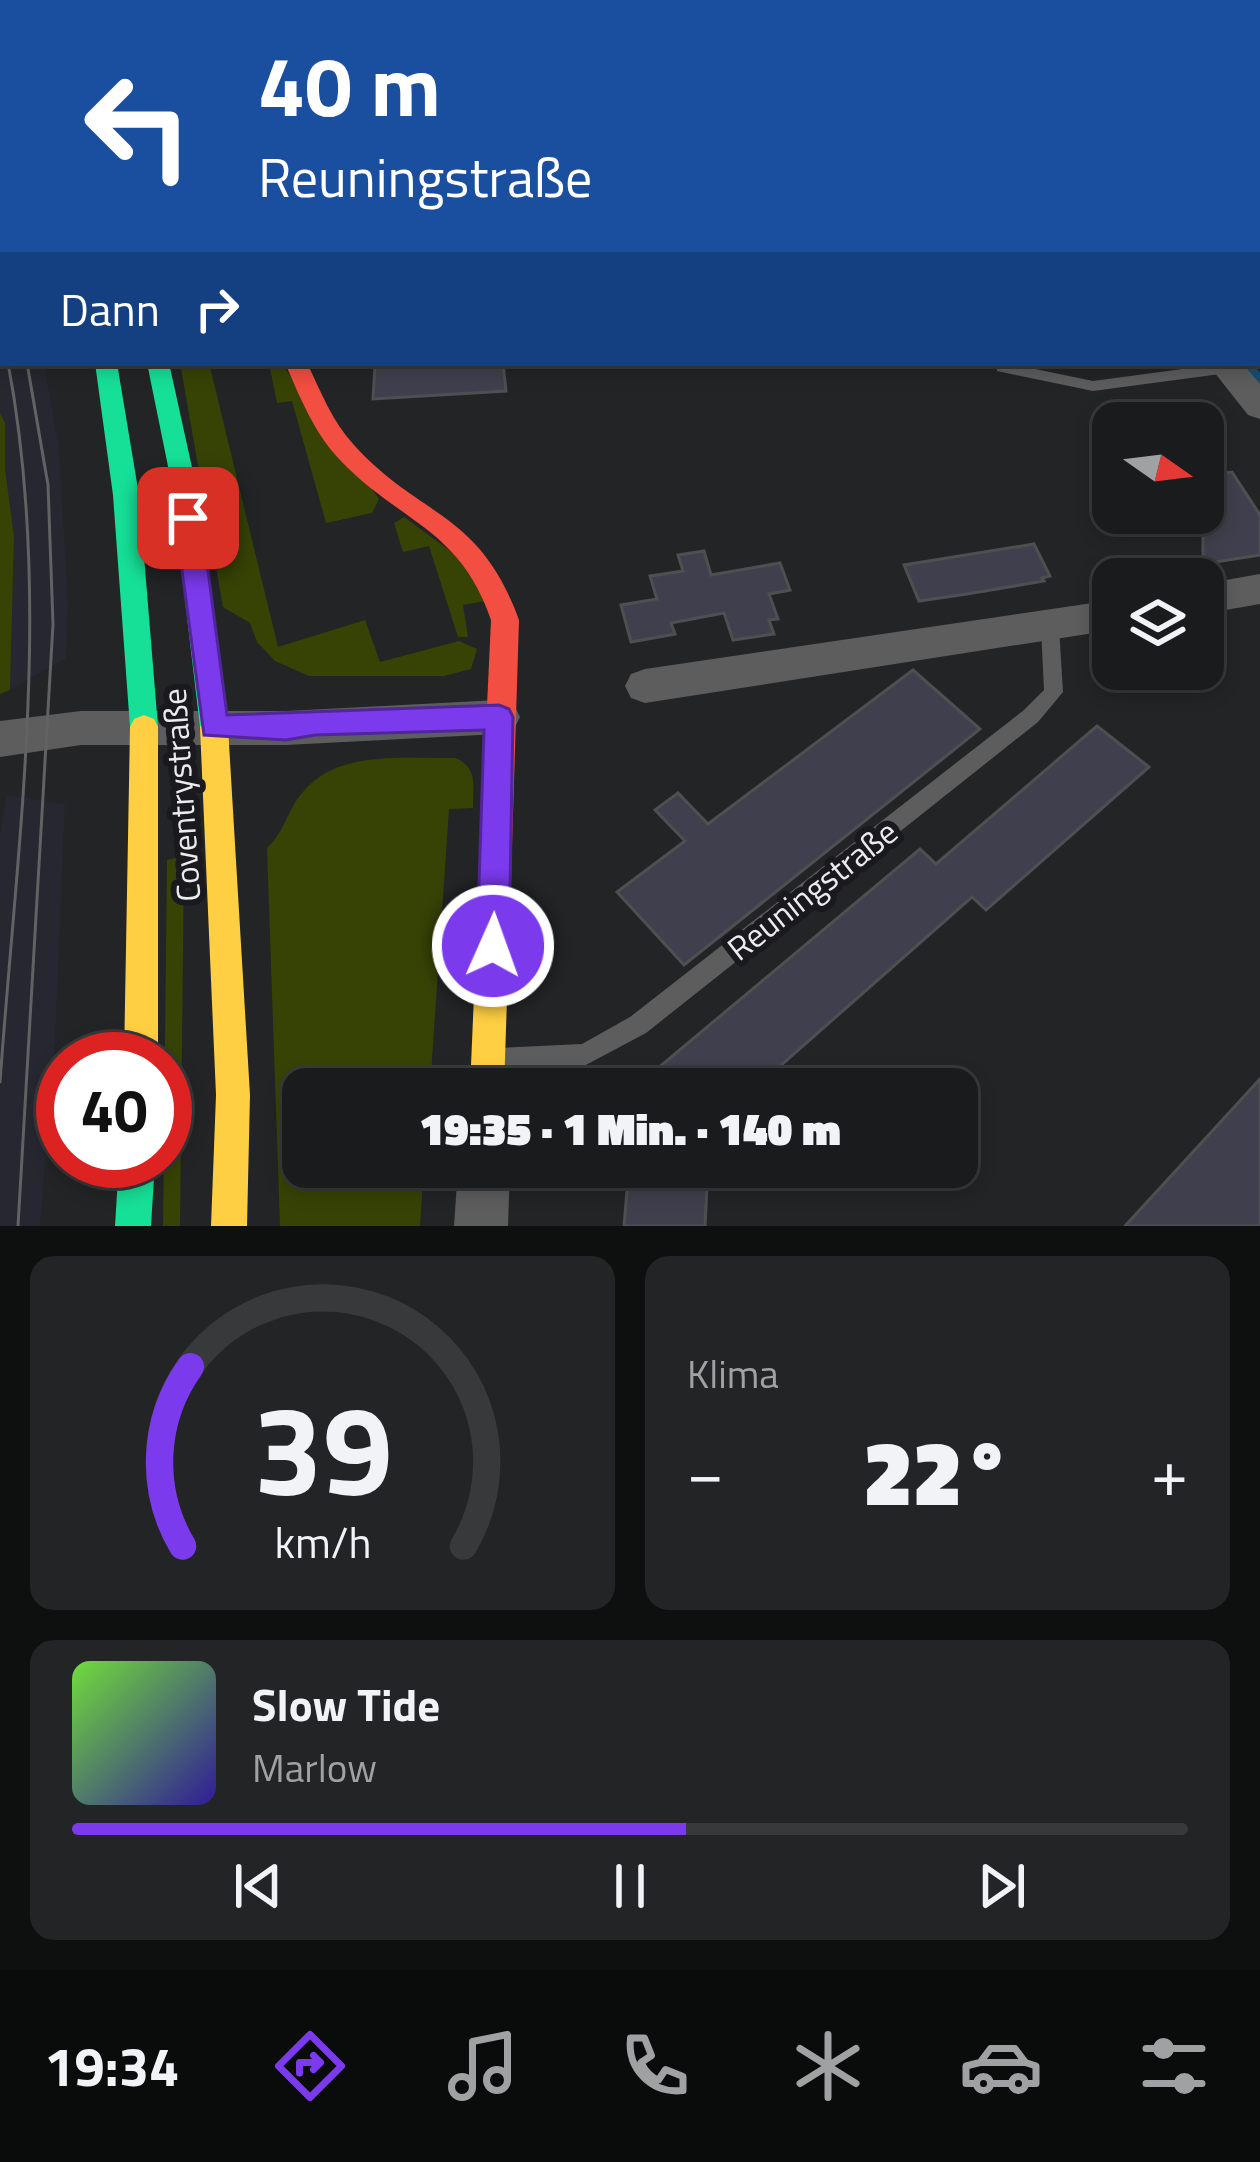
<!DOCTYPE html>
<html lang="de">
<meta charset="utf-8">
<style>
:root{--surface:#1a1b1c;--page:#232425;--text:#f1f3f6;--muted:#9fa1a3;--line:#38393b;--accent:#7c3aed}
body{margin:0;font-family:"Titillium Web",sans-serif;background:var(--page);color:var(--text);height:100vh;display:flex;flex-direction:column;font-size:45px;white-space:nowrap}
*{box-sizing:border-box;margin:0}
p{font-size:39px;color:var(--muted)}
.icon{flex:none;width:66px;height:66px;fill:none;stroke:currentColor;stroke-width:2;stroke-linecap:round;stroke-linejoin:round}
.map{position:relative;height:1226px;overflow:hidden}
.details{display:flex;flex-direction:column;gap:30px;padding:30px;background:#0e0f0f;flex:1}
.details>*{flex:none}
.top-card{position:absolute;left:0px;top:0px;width:1260px;height:366px;box-shadow:0 6px 18px #0003,0 0 0 3px var(--line);background:#1a4fa0;color:#fff;overflow:hidden}
.needle{width:78px;rotate:104deg}
.buttons{position:absolute;left:1092px;top:402px;display:grid;gap:24px}
.buttons a{display:grid;place-items:center;width:132px;height:132px;border-radius:24px;background:var(--surface);box-shadow:0 6px 18px #0003,0 0 0 3px var(--line);font-size:60px}
.speed{position:absolute;left:36px;top:1032px;display:flex;gap:24px;font-size:60px;font-weight:700;text-align:center}
.speed>*{display:grid;place-content:center;width:156px;height:156px;border-radius:50%;background:var(--surface);box-shadow:0 6px 18px #0003,0 0 0 3px var(--line);line-height:1}
.speed .limit{border:18px solid #d22;background:#fff;color:#111}
.pin{position:absolute;display:grid;place-items:center;width:102px;height:102px;color:#fff;margin:-51px;border-radius:24px;box-shadow:0 6px 18px #0006}
.me{position:absolute;width:132px;margin:-66px;rotate:2deg;stroke-linejoin:round;filter:drop-shadow(0 0 9px #0008)}
.turn{display:flex;align-items:center;gap:42px;height:252px;padding:0 60px;font-size:54px}
.turn .icon{width:156px;height:156px;stroke-width:2.5}
.turn b{display:block;font-size:84px;line-height:102px}
.then{display:flex;align-items:center;height:114px;padding:0 60px;background:#0003;gap:24px;font-size:45px}
.big{font-size:90px;font-weight:800;line-height:1.1}
.details .card{flex:1;display:flex;flex-direction:column;justify-content:center;gap:18px;min-width:0;padding:0 42px;border-radius:24px;background:var(--page)}
.details .dial{align-items:center;gap:0}
.dial svg{height:312px;overflow:visible;fill:none;stroke:var(--line);stroke-width:7;stroke-linecap:round;text-anchor:middle}
.dial text{fill:var(--text);stroke:none}
.song{display:flex;align-items:center;gap:36px}
.cover{width:144px;height:144px;border-radius:18px;background:linear-gradient(135deg,hsl(100 70% 55%),hsl(250 70% 35%))}
.played{height:12px;border-radius:6px;background:linear-gradient(90deg,var(--accent) 55%,var(--line) 55%)}
.keys{display:flex;justify-content:space-around;direction:ltr}
.heat{display:flex;justify-content:space-between;align-items:center;font-size:66px;direction:ltr}
.details .tiles{flex:1;display:grid;gap:30px;grid-template-columns:1fr 1fr}
.card:last-child{grid-column:span 2}
.trip{position:absolute;left:282px;top:1068px;width:696px;height:120px;border-radius:24px;background:var(--surface);box-shadow:0 6px 18px #0003,0 0 0 3px var(--line);font-weight:800;line-height:120px;text-align:center}
.dock{display:flex;height:192px;justify-content:space-around;align-items:center;background:#0a0b0b;color:var(--muted)}
.dock .icon{width:84px;height:84px}
.dock .selected{color:var(--accent)}
.dock b{font-size:54px;color:var(--text)}
.map>svg:first-child{display:block}
.built{fill:#262730}
.green{fill:#374305}
.lines{fill:none;stroke-linecap:round;stroke-linejoin:round}
.stream{stroke:#164d74;stroke-width:10}
.building{fill:#403f4d;stroke:#4f4f51;stroke-width:3}
.lane{fill:#5d5d5e;fill-rule:evenodd}
.street{fill:#5d5d5e;fill-rule:evenodd}
.fast{fill:#16e098;fill-rule:evenodd}
.slow{fill:#ffcf43;fill-rule:evenodd}
.jam{fill:#f24e42;fill-rule:evenodd}
.tram{stroke:#626263;stroke-width:3}
.route{fill:#7c3aed;stroke:#51269a;stroke-width:3}
.labels{text-anchor:middle;dominant-baseline:central;stroke-width:12;stroke-linejoin:round;paint-order:stroke}
.street-label{font-size:33px;fill:#ececef;stroke:#19191e}
</style>
<div class="map">
<svg width="1260" height="1226" viewBox="0 0 1260 1226">
<rect width="100%" height="100%" fill="#232426"/>
<!-- built -->
<path class="built" d="M0 248 3 363H44L59 448 68 603 66 658 10 690 14 536 5 468V423L0 413Z
M7 795 65 804 55 1043 40 1226H0V835Z"/>
<!-- green -->
<path class="green" d="M180 363H209L278 647 365 620 380 662 459 641 477 649 471 669 444 676H309L275 661 257 642 250 623 223 607Z
M269 363H281L379 499 372 513 326 523 292 401 277 403Z
M0 413 5 423V469L14 536 10 690 0 694Z
M404 517 460 558 486 601 463 605 468 637H458L429 546 403 552 394 523Z
M455 758C478 767 473 786 473 808L449 809 430 1089H303V1167H424L420 1226H280L267 848C285 831 287 811 302 793 337 749 405 759 455 758Z
M184 856 180 1226H163L167 860Z"/>
<g class="lines">
<!-- stream -->
<path class="stream" d="M1245 363 1260 380"/>
</g>
<!-- building -->
<path class="building" d="M503 363 506 391 373 399 375 365Z
M1232 472 1260 515V555L1203 564V476Z
M1034 544 1050 576 1042 578 1044 581 967 594 919 601 904 565Z
M704 551 711 575 780 563 790 590 769 594 778 619 769 620 774 634 733 640 724 613 671 623 675 634 631 642 621 605 657 599 650 576 683 571 678 555Z
M913 670 980 729 684 965 617 892 685 841 655 810 678 793 708 824Z
M1097 726 1149 767 986 910 972 897 754 1089H633L920 849 936 864Z
M1260 1079V1226H1125Z
M629 1167H708L705 1226H624Z"/>
<g class="lines">
<!-- lane -->
<path class="lane" d="M997 363H1007L1093 381 1227 363 1236 368 1228 373 1093 391 997 371Z
M1050 620 1056 622 1059 627 1063 692 1038 722 646 1033 584 1066 499 1070 491 1067 488 1059 491 1051 499 1048 582 1044 630 1017 1024 710 1044 690 1041 627 1044 622Z"/>
<!-- street -->
<path class="street" d="M1207 363H1242L1260 384V419L1248 415Z
M1260 574V604L1203 614V584Z
M1113 600V630L645 703 631 698 625 686 631 674 645 669Z
M499 700 514 705 520 717 514 729 499 734 286 745H81L0 757V721L81 711H286Z
M458 1167H510L508 1226H454Z"/>
<!-- fast -->
<path class="fast" d="M0 26H3V42H0Z
M95 363H117L139 495 158 727 154 735 144 739 134 735 130 727 113 495Z
M147 363H169L195 481 228 727 224 735 214 739 204 735 200 727 171 481Z
M119 1161H155L151 1226H115Z"/>
<!-- slow -->
<path class="slow" d="M144 715 154 719 158 727V1059H124L130 727 134 719Z
M214 715 224 719 228 727 250 1095 247 1226H211L216 1095 200 727 204 719Z
M495 864 506 868 511 878 504 1089H470L479 878 484 868Z"/>
<!-- jam -->
<path class="jam" d="M285 363H307C321 392 332 421 354 445 421 519 479 510 519 620L511 878 506 888 495 892 484 888 479 878 491 620C460 528 400 523 340 460 314 433 300 397 285 363Z"/>
<!-- tram -->
<path class="tram" d="M0 276 3 285
M0 333 3 343
M0 1082C17 844 53 600 8 363
M18 1226 53 624 48 485 27 363"/>
</g>
<!-- route -->
<path class="route" d="M188 509 201 518 227 715 499 705 509 709 513 717 509 946 504 957 493 961 481 957 477 946 484 730 315 735 286 740 204 735 175 518Z"/>
<g class="labels">
<!-- street labels -->
<g class="street-label">
<text transform="translate(181 795) rotate(-94)">Coventrystraße</text>
<text transform="translate(812 890) rotate(-38)">Reuningstraße</text>
</g>
</g>
</svg>
<div class="buttons">
<a><svg class="needle" viewBox="-14 -14 28 28"><path d="M0-13l5 13h-10z" fill="#e53935"/><path d="M0 13l5-13h-10z" fill="#9fa1a3"/></svg></a>
<a><svg class="icon" aria-label="layers" viewBox="0 0 24 24"><path d="M12 4l9 5-9 5-9-5zM3 14l9 5 9-5"/></svg></a>
</div>
<div class="speed"><div class="limit">40</div></div>
<div class="pin" style="left:188px;top:518px;background:#d93025"><svg class="icon" aria-label="arrive" viewBox="0 0 24 24"><path d="M6 21V4h12l-3 4 3 4H6"/></svg></div>
<svg class="me" style="left:493px;top:946px" viewBox="-20 -20 40 40"><circle r="17" fill="#7c3aed" stroke="#fff" stroke-width="3"/><path d="M0-11L8 9 0 5-8 9z" fill="#fff"/></svg>
<div class="trip">19:35 · 1 Min. · 140 m</div>
<div class="top-card">
<div class="turn"><svg class="icon" aria-label="left" viewBox="0 0 24 24"><path d="M17 20v-9H6M10 6l-5 5 5 5"/></svg><div><b>40 m</b>Reuningstraße</div></div>
<div class="then">Dann<svg class="icon" aria-label="right" viewBox="0 0 24 24"><path d="M7 20v-9h11M14 6l5 5-5 5"/></svg></div>
</div>
</div>
<section class="details">
<div class="tiles">
<div class="card dial"><svg viewBox="0 0 100 80">
<path d="M14 69A42 42 0 1 1 86 69"/>
<path d="M14 69A42 42 0 0 1 16 23" stroke="#7c3aed"/>
<text x="50" y="56" font-size="32" font-weight="700">39</text>
<text x="50" y="72" font-size="11">km/h</text>
</svg></div>
<div class="card"><p>Klima</p>
<div class="heat"><a>−</a><b class="big">22°</b><a>+</a></div>
</div>
<div class="card">
<div class="song"><i class="cover"></i><div><b>Slow Tide</b><p>Marlow</p></div></div>
<div class="played"></div>
<div class="keys"><svg class="icon" aria-label="previous" viewBox="0 0 24 24"><path d="M18 5L8 12l10 7zM5 5v14"/></svg><svg class="icon" aria-label="pause" viewBox="0 0 24 24"><path d="M8 5v14M16 5v14"/></svg><svg class="icon" aria-label="next" viewBox="0 0 24 24"><path d="M6 5l10 7-10 7zM19 5v14"/></svg></div>
</div>
</div>
</section>
<nav class="dock">
<b>19:34</b>
<svg class="icon selected" aria-label="directions" viewBox="0 0 24 24"><path d="M12 3l9 9-9 9-9-9zM9 14v-3h6M13 9l2 2-2 2"/></svg>
<svg class="icon" aria-label="music" viewBox="0 0 24 24"><path d="M9 18V5l10-2v13"/><circle cx="6" cy="18" r="3"/><circle cx="16" cy="16" r="3"/></svg>
<svg class="icon" aria-label="phone" viewBox="0 0 24 24"><path d="M5 4h4l2 5-3 2q2 4 5 5l2-3 5 2v4C11 20 4 13 5 4z"/></svg>
<svg class="icon" aria-label="climate" viewBox="0 0 24 24"><path d="M12 3v18M4 7l16 10M4 17L20 7"/></svg>
<svg class="icon" aria-label="car" viewBox="0 0 24 24"><path d="M5 17H2v-5l4-1 3-4h7l3 4 3 1v5h-3M9 17h6M6 11h13"/><circle cx="7" cy="17" r="2"/><circle cx="17" cy="17" r="2"/></svg>
<svg class="icon" aria-label="filters" viewBox="0 0 24 24"><path d="M4 7h16M4 17h16"/><circle cx="9" cy="7" r="2"/><circle cx="15" cy="17" r="2"/></svg>
</nav>
